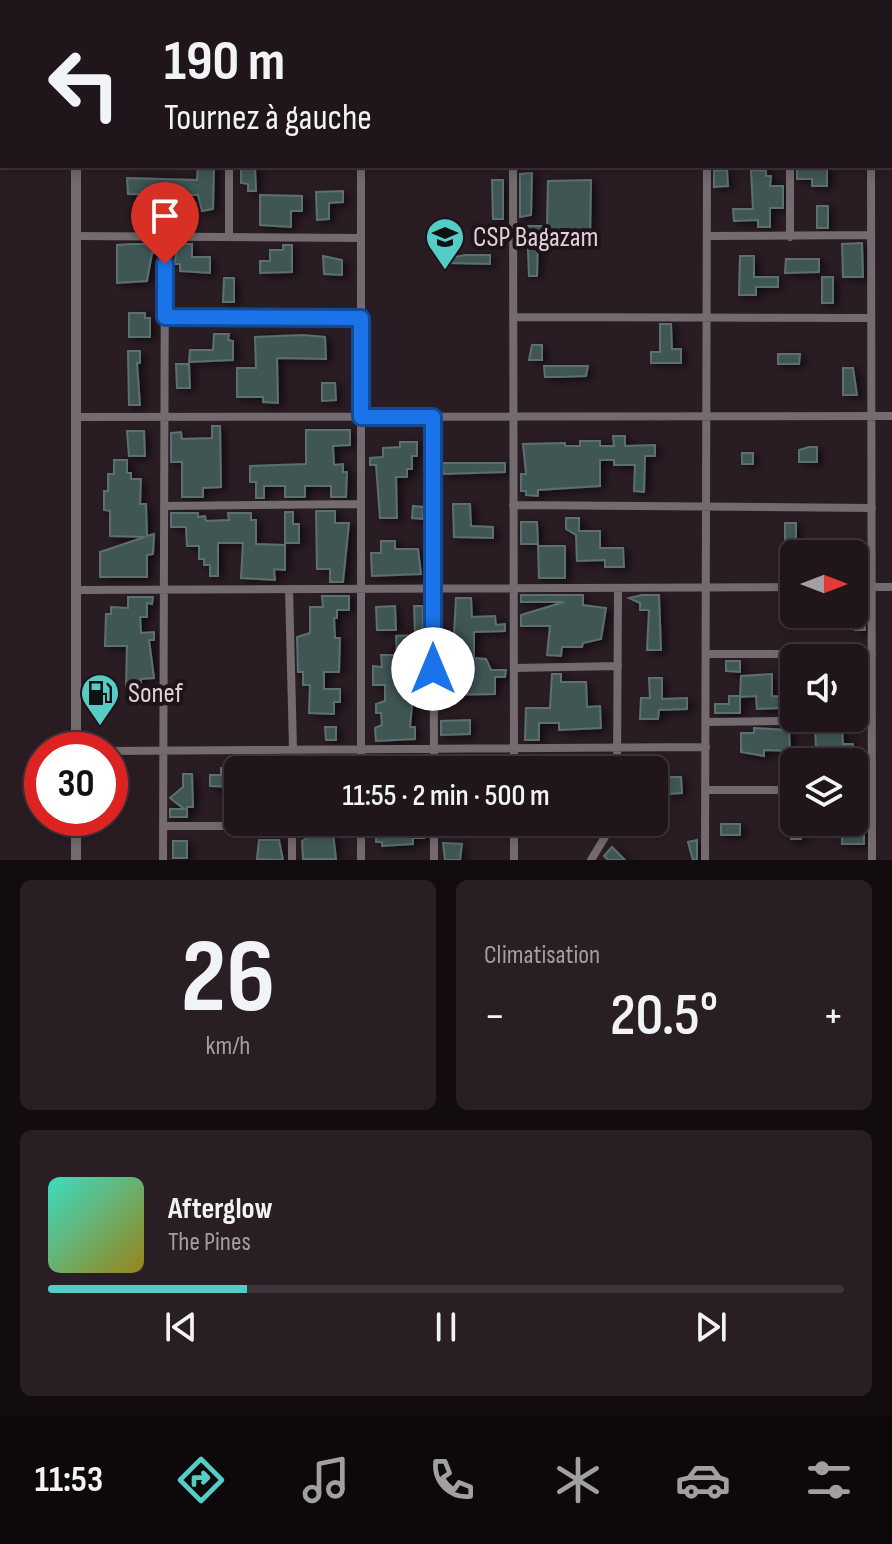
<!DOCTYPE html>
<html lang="fr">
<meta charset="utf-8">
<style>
:root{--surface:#20151a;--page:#281e23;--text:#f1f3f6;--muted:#a29fa2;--line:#3d3439;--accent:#54cdc7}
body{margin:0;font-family:"Sofia Sans Condensed",sans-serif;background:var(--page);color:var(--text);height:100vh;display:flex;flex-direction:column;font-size:30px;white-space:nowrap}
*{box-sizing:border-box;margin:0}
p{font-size:26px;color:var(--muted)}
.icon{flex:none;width:44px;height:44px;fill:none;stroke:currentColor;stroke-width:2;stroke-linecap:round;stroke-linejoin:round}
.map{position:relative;height:860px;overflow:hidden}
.side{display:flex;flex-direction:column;gap:20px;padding:20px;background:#120c0e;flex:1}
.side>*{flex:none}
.banner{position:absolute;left:0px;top:0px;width:892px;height:168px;box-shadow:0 4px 12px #0003,0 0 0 2px var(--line);background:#20151a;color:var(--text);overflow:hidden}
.needle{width:52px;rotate:90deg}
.tools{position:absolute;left:780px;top:540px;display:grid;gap:16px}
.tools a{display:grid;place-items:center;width:88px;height:88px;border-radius:12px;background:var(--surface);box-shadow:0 4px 12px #0003,0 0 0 2px var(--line);font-size:40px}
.speed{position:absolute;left:24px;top:732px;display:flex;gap:16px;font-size:40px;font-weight:700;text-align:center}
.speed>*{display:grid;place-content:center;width:104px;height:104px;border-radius:50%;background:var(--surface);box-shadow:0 4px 12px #0003,0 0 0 2px var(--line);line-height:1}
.speed .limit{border:12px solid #d22;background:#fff;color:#111}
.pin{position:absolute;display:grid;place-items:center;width:68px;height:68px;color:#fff;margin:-82px -34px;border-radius:50% 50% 50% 0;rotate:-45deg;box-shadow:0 0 8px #0007}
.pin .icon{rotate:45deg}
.me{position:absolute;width:88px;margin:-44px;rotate:0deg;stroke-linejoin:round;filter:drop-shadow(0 0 6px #0008)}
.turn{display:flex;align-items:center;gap:28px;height:168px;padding:0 32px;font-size:36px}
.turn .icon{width:104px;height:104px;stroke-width:2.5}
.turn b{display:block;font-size:56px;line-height:68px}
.big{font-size:60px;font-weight:600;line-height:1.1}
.side .widget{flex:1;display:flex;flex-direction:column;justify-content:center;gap:12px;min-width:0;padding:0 28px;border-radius:12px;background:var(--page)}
.side .dial{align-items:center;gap:0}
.dial b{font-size:104px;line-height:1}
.song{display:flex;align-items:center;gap:24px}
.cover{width:96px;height:96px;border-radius:12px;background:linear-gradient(135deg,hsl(170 70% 55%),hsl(50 70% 35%))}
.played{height:8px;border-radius:4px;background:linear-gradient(90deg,var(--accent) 25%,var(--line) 25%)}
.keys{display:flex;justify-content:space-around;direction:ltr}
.heat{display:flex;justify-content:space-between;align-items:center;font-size:44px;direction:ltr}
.side .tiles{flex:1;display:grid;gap:20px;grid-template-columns:1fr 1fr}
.widget:last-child{grid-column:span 2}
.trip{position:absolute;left:224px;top:756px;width:444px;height:80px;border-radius:12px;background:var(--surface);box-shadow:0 4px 12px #0003,0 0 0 2px var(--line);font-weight:600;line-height:80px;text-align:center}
.menu{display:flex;height:128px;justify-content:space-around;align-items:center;background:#0d080a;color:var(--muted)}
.menu .icon{width:56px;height:56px}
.menu .on{color:var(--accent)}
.menu b{font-size:36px;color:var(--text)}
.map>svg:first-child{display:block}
.building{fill:#415654;stroke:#5b706f;stroke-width:2;filter:url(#shadow)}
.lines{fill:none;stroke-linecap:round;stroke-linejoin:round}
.minor{stroke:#736b6e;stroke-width:8}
.tertiary{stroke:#736b6e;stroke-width:10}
.route-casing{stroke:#114b97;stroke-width:20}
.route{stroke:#1a73e8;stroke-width:14}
.labels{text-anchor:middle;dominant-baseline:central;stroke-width:8;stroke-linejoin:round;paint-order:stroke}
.poi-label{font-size:28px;fill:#dcd2d7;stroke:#201219;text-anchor:start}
</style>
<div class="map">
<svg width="892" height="860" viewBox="0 0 892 860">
<defs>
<filter id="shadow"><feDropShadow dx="4.5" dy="2.5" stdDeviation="4" flood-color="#0009"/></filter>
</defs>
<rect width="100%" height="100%" fill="#2a1c23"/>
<!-- building -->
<path class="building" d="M198 166H214L213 209 202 211 198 195 128 194 127 178 197 180Z
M241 166 255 167 256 191H248V184L241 183Z
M812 166H827V186H812V179H797V169H812Z
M727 170 728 186 714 187V171Z
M751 170 766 171V176H771L770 186H783V208H770V227H758V220L734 221 733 209H753Z
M532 173 531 215 520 217V174Z
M492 180H503V219H493Z
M591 180 590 240 538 238 537 276H529L527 226H547L548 181Z
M343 191V202L329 203V219L317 220 316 192Z
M260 195 302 196V211H291V227L260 225Z
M817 206H828V228H817Z
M862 243 863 277H843L842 244Z
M132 244H158V253H152L147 281 117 283V245Z
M177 244H192V257H210V273L180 271V264H175Z
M283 245H292V272L260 273V261H270V250H283Z
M466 255H490V264L448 263V258Z
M323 256 342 260V275L324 274Z
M740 256H754V277H778V287H756V295H739Z
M786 259H819V272L785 273Z
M822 277H833V303H822Z
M224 278H234V302H223Z
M129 313H145V318H150V337H129Z
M660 324H671L672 349H681V363H651V352H660Z
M214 334H229L228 340 233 341V360L189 362 190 350H213Z
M303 335 325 337 326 359 277 358 278 403 263 402V397H237V368H256L255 337Z
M532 345H542V360H529Z
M128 351H140V363H137L140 405H129Z
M778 354H800L799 364H778Z
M176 364H189L190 388H177Z
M544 366H588L586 376 560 377H545Z
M843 368H853L857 395H843Z
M322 383H335L336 400 322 401Z
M212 426H220L221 487 203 488V497H182V462H171V433L181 432 182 439 212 438Z
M306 430H350V445L333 446 334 465 343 464V472H347L346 497H331V486H305V497H285V486H264V498H256V482H250V466L306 464Z
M127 431H144L145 456H129Z
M613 436H625V446L655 445V456H645L644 492 634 491 635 465H614V460H600V486L538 490V496L526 495V491H521V474H526L523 444 565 443V446H580V441H600V446H614Z
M400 442H417V456H412V469H407V477H396L397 518H380L376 465H370V458L383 457V448L400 447Z
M809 447H817V462H799V450Z
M742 453H753V464H742Z
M114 460H127V473H131V479H141L140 504H146L147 536 154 534 153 554 147 555V577H100V552L145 537 110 536V511L104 510V491H108V474H114Z
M442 463H505V472L443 474Z
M453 504H470L471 526 493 527V538L454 537Z
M413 506 424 507 423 519 412 518Z
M316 511H335V523H349L343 582H330V569H317Z
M285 512H293V524H299V543H285Z
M171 513H198V517L205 516 206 521 229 520 228 513H251V520H256V544L285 545V570L274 569 275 580 241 578 243 543H218V576H210V565H204V559H199V546H187L186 527H171Z
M566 518H579V531H600V548H623L624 567H605V560L577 561 576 535 566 529Z
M521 522H537L538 544H521Z
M785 523H796V544H785Z
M381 541H395V549H418L421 574 372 576 371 553H381Z
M538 546H565V578H539Z
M521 595H583V605L606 608 601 639 583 643 582 647H562L561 656 547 655 550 626H521V615L564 602H521Z
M642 595H659L661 650H647L649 610H640V603L629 598Z
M322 596H349V610H337V618H334L335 638H340L339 672H324V689H340V702H334V714L309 713 310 685H303V672H298L297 637 310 633V607H323Z
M128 597H153L152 604 147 603V617H140L141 633 154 632V640H149L154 678 141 679V686H126L127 646H105L106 614H111V607L128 608Z
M456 598H471L472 617 495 616 496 625 505 624V631L474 632V658L486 659 491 670H506L505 677H495V694L441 695V653H445V635L454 633Z
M395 606 396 630H377L376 607Z
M414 606H423V645H416V658L408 657 409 677H414V682L410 727H415V739L376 741 375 728 382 725 381 713H376V704L385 701V685H373V666L382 667 381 655H397L396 636 415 635Z
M855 606H865V630H855Z
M726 661H740V672L726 671Z
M552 674H561V682H586L587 707 600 706 601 728 559 730V723H539V740H525L526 708H550Z
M772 674V696L793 697 792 713 781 712 782 708 757 709 756 696 740 697 741 676Z
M649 678H662V699L687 698V709L659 710 658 719H640L641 698H650Z
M729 696H740V713H715V704H729Z
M470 720V734L441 735V721Z
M325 727H336V740H326Z
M754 728 789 730 790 751 764 750V756L741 752V733H754Z
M834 728H842L843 744H853V754H833V762H817L815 731H834Z
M398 756H415V770H378V763L398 764Z
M441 756H451V770H441Z
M504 756V770H467L466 757Z
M234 757H243V770H238V787L210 786V775H221V768H234Z
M274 757H295L296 763H284V770H274Z
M560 761 578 762V770H561Z
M183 774H192L193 807H187V817H170V809H184L170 798 183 787Z
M667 777H681L682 793 668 794Z
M854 815H864V844H842V822H854Z
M382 822 424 825V838H413V844L382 846V842H376V828H382Z
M721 824H740V835H721Z
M791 827H802L801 839H791Z
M324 833H333L336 859H303L302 841 311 836H324Z
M259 840H279L283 860 257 859Z
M697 840V860H693L688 842Z
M173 841H187V858H173Z
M443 843 462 844 460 860H445Z
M612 847 625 860H608L604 856Z"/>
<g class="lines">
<!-- minor -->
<path class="minor" d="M298 0V2
M361 0V2
M433 0V2
M512 0V2
M597 0 599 2
M871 0V2
M165 2V0
M230 2V0
M707 2V0
M361 166V770
M513 166 514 770
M871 166 872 860
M76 236 361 238
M707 236 871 235
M229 237V166
M790 237V166
M165 317 361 318
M513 317 871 318
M76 417 892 416
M433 417 434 770
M513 505 872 508
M164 506 361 504
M854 587H892
M289 589 293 749
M76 590 794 587
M706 654H872
M514 668 618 666
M706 722 872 720
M110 751 706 747
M617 770 618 588
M854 789H872
M706 790H794
M434 822V860
M514 822V860
M361 823V860
M163 826H361
M292 826V860
M163 860 165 237
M591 860 614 822
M705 860 707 166"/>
<!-- tertiary -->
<path class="tertiary" d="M75 0V2
M76 166V750
M76 818V860"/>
</g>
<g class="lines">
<defs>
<path id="route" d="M165 264V317L361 318V417H433V669"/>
</defs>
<!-- route casing -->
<use href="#route" class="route-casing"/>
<!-- route -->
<use href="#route" class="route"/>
</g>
<!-- icons -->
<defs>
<symbol id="school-pin" viewBox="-11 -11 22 30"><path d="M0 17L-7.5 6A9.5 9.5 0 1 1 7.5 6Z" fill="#54cdc7" stroke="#201219"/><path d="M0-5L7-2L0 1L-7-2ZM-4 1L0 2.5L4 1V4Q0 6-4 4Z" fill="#111"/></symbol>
<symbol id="fuel-pin" viewBox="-11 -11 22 30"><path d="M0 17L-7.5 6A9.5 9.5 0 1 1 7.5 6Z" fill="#54cdc7" stroke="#201219"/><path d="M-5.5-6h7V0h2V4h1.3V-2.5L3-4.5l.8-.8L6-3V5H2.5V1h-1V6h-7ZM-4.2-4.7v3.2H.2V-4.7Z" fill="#111"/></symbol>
</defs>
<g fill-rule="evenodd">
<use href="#school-pin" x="423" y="215" width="44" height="60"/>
<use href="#fuel-pin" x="78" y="671" width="44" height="60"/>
</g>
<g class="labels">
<!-- poi labels -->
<g class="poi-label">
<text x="473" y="237">CSP Bagazam</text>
<text x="128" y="693">Sonef</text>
</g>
</g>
</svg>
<div class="tools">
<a><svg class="needle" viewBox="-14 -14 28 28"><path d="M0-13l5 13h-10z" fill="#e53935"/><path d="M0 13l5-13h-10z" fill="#a29fa2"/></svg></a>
<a><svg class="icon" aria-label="sound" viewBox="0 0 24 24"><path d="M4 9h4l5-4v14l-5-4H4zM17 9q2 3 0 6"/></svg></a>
<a><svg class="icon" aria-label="layers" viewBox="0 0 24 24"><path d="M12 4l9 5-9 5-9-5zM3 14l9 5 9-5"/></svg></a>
</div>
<div class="speed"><div class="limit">30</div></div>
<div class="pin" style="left:165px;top:264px;background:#d93025"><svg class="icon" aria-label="arrive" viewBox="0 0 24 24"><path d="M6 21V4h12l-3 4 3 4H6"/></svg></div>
<svg class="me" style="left:433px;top:669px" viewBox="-20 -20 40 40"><circle r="19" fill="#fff"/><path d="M0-13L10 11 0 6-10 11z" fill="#1a73e8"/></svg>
<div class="trip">11:55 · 2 min · 500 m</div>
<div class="banner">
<div class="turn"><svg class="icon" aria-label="left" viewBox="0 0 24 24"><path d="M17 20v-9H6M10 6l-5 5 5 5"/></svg><div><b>190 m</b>Tournez à gauche</div></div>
</div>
</div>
<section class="side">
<div class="tiles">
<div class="widget dial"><b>26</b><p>km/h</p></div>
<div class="widget"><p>Climatisation</p>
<div class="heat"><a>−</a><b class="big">20.5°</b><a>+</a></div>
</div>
<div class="widget">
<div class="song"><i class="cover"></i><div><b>Afterglow</b><p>The Pines</p></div></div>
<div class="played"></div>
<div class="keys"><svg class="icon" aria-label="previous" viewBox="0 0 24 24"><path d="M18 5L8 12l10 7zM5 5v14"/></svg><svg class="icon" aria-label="pause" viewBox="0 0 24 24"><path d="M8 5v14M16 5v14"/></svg><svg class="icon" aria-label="next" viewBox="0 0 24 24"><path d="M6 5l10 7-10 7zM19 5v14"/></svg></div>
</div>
</div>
</section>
<nav class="menu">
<b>11:53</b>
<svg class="icon on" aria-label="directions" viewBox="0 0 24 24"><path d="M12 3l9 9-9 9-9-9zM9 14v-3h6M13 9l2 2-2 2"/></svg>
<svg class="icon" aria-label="music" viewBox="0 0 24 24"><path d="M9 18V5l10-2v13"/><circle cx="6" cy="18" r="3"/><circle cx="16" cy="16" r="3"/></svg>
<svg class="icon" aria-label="phone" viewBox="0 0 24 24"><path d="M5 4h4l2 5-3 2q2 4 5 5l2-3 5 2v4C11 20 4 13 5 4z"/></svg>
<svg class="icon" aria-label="climate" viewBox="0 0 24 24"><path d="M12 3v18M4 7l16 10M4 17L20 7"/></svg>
<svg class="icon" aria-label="car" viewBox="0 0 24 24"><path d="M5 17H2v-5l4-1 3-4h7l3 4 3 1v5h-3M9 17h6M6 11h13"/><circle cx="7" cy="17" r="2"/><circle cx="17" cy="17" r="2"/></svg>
<svg class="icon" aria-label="filters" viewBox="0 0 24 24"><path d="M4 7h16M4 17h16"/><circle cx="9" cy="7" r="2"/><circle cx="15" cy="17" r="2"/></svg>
</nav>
